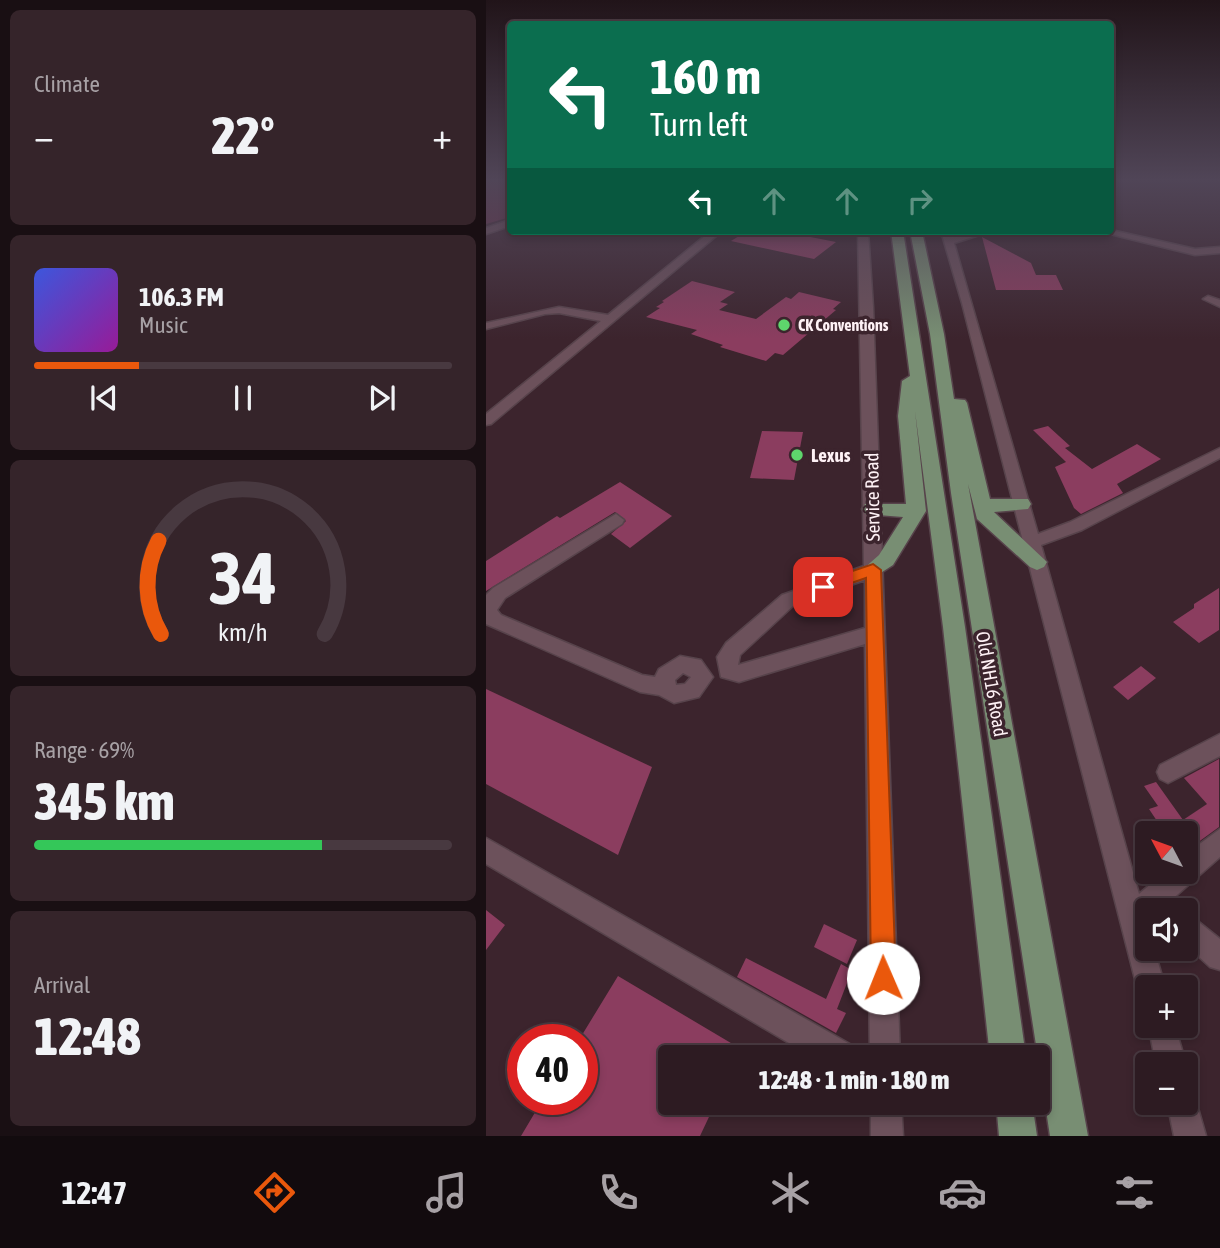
<!DOCTYPE html>
<meta charset="utf-8">
<style>
:root{--surface:#2d1b22;--page:#35242a;--text:#f1f3f6;--muted:#a7a1a5;--line:#483940;--accent:#ea580c}
body{margin:0;font-family:"Asap Condensed",sans-serif;background:var(--page);color:var(--text);height:100vh;display:flex;flex-direction:column;font-size:26px;white-space:nowrap}
*{box-sizing:border-box;margin:0}
p{font-size:23px;color:var(--muted)}
.icon{flex:none;width:38px;height:38px;fill:none;stroke:currentColor;stroke-width:2;stroke-linecap:round;stroke-linejoin:round}
.map{position:relative;flex:1;overflow:hidden}
.sheet{display:flex;flex-direction:column;gap:10px;padding:10px;background:#190f13;width:486px}
.sheet>*{flex:none}
.hud{position:absolute;left:21px;top:21px;width:607px;height:214px;border-radius:7px;box-shadow:0 4px 10px #0003,0 0 0 2px var(--line);background:#0b6e4f;color:#fff;overflow:hidden}
.needle{width:46px;rotate:311deg}
.controls{position:absolute;left:649px;top:821px;display:grid;gap:14px}
.controls a{display:grid;place-items:center;width:63px;height:63px;border-radius:7px;background:var(--surface);box-shadow:0 4px 10px #0003,0 0 0 2px var(--line);font-size:35px}
.speed{position:absolute;left:21px;top:1024px;display:flex;gap:14px;font-size:35px;font-weight:700;text-align:center}
.speed>*{display:grid;place-content:center;width:91px;height:91px;border-radius:50%;background:var(--surface);box-shadow:0 4px 10px #0003,0 0 0 2px var(--line);line-height:1}
.speed .limit{border:10px solid #d22;background:#fff;color:#111}
.pin{position:absolute;display:grid;place-items:center;width:60px;height:60px;color:#fff;margin:-30px;border-radius:14px;box-shadow:0 4px 10px #0006}
.me{position:absolute;width:77px;margin:-38px;rotate:359deg;stroke-linejoin:round;filter:drop-shadow(0 0 5px #0008)}
.turn{display:flex;align-items:center;gap:24px;height:147px;padding:0 28px;font-size:32px}
.turn .icon{width:91px;height:91px;stroke-width:2.5}
.turn b{display:block;font-size:49px;line-height:60px}
.lanes{display:flex;align-items:center;height:66px;padding:0 28px;background:#0003;justify-content:center;gap:35px;direction:ltr}
.lanes .off{opacity:.35}
.big{font-size:52px;font-weight:800;line-height:1.1}
.sheet .card{flex:1;display:flex;flex-direction:column;justify-content:center;gap:10px;min-width:0;padding:0 24px;border-radius:10px;background:var(--page)}
.sheet .dial{align-items:center;gap:0}
.dial svg{height:182px;overflow:visible;fill:none;stroke:var(--line);stroke-width:7;stroke-linecap:round;text-anchor:middle}
.dial text{fill:var(--text);stroke:none}
.song{display:flex;align-items:center;gap:21px}
.cover{width:84px;height:84px;border-radius:10px;background:linear-gradient(135deg,hsl(230 70% 55%),hsl(300 70% 35%))}
.played{height:7px;border-radius:4px;background:linear-gradient(90deg,var(--accent) 25%,var(--line) 25%)}
.keys{display:flex;justify-content:space-around;direction:ltr}
.heat{display:flex;justify-content:space-between;align-items:center;font-size:38px;direction:ltr}
.charge{height:10px;border-radius:5px;background:linear-gradient(90deg,#34c759 69%,var(--line) 0)}
.trip{position:absolute;left:172px;top:1045px;width:392px;height:70px;border-radius:7px;background:var(--surface);box-shadow:0 4px 10px #0003,0 0 0 2px var(--line);font-weight:800;line-height:70px;text-align:center}
.tab-bar{display:flex;height:112px;justify-content:space-around;align-items:center;background:#120b0e;color:var(--muted)}
.tab-bar .icon{width:49px;height:49px}
.tab-bar .on{color:var(--accent)}
.tab-bar b{font-size:32px;color:var(--text)}
main{display:flex;flex:1;min-height:0}
.map>svg:first-child{display:block}
.green{fill:#672c45}
.building{fill:#8b3d5f}
.lines{fill:none;stroke-linecap:round;stroke-linejoin:round}
.minor-casing{stroke:#57434b;stroke-width:3}
.major-casing{stroke:#57434b;stroke-width:3}
.minor{fill:#6c515b;fill-rule:evenodd}
.major{fill:#788e73;fill-rule:evenodd}
.route{fill:#ea580c;stroke:#983908;stroke-width:2}
.poi-dot{fill:#5ed56c;stroke:#3c242d;stroke-width:2.5}
.labels{text-anchor:middle;dominant-baseline:central;stroke-width:7;stroke-linejoin:round;paint-order:stroke}
.far-poi-label{font-size:16px;font-weight:bold;fill:#fef1f5;stroke:#3c242d;text-anchor:start}
.poi-label{font-size:19px;font-weight:bold;fill:#fef1f5;stroke:#3c242d;text-anchor:start}
.street-label{font-size:19px;fill:#fef1f5;stroke:#3c242d}
</style>
<main>
<section class="sheet">
<div class="card"><p>Climate</p>
<div class="heat"><a>−</a><b class="big">22°</b><a>+</a></div>
</div>
<div class="card">
<div class="song"><i class="cover"></i><div><b>106.3 FM</b><p>Music</p></div></div>
<div class="played"></div>
<div class="keys"><svg class="icon" aria-label="previous" viewBox="0 0 24 24"><path d="M18 5L8 12l10 7zM5 5v14"/></svg><svg class="icon" aria-label="pause" viewBox="0 0 24 24"><path d="M8 5v14M16 5v14"/></svg><svg class="icon" aria-label="next" viewBox="0 0 24 24"><path d="M6 5l10 7-10 7zM19 5v14"/></svg></div>
</div>
<div class="card dial"><svg viewBox="0 0 100 80">
<path d="M14 69A42 42 0 1 1 86 69"/>
<path d="M14 69A42 42 0 0 1 13 28" stroke="#ea580c"/>
<text x="50" y="56" font-size="32" font-weight="700">34</text>
<text x="50" y="72" font-size="11">km/h</text>
</svg></div>
<div class="card"><p>Range · 69%</p><b class="big">345 km</b><div class="charge"></div></div>
<div class="card"><p>Arrival</p><b class="big">12:48</b></div>
</section>
<div class="map">
<svg width="734" height="1136" viewBox="0 0 734 1136">
<rect width="100%" height="100%" fill="#3c242d"/>
<!-- green -->
<path class="green" d="M0 179H24V217L0 224Z"/>
<!-- building -->
<path class="building" d="M261 231H294L350 242 328 259 245 241Z
M496 237 545 263 550 275H570L577 290H510Z
M206 281 249 292 234 302 242 304 233 310 270 319 300 297 305 299 313 292 355 302 347 309 350 310 297 355 289 353 280 361 234 347 237 345 205 334 211 330 160 317 174 308 170 307 178 302 176 301Z
M562 426 584 446 579 448 606 469 651 444 675 459 631 484 637 493 595 514 588 508 569 467 580 462 547 430Z
M276 431 317 432 308 480 264 478Z
M134 482 186 516 144 548 125 534 140 521 129 512 0 591V561L71 516 74 518Z
M733 588V630L713 643 687 622 708 608V604Z
M655 666 670 678 642 700 627 687Z
M0 689 166 767 132 855 0 784Z
M733 759V827L700 851V833H679L663 809 672 806 658 786 670 782 697 820 721 804 698 778Z
M0 910 19 925 0 950Z
M338 924 371 940 361 964 328 947Z
M260 958 340 999 355 964 366 970 351 1009 360 1013 350 1033 251 977Z
M132 976 255 1049 251 1057H184V1102H230L214 1136H35L57 1099H96V1035Z"/>
<g class="lines">
<defs>
<path id="minor" d="M24 220V226L0 234V228Z
M625 230 709 249 734 247V253L709 255 612 231Z
M225 231H236L5 424 0 425V414L115 321 73 313 59 314 0 329V323L73 307 122 315Z
M372 231H382L387 307 414 1057H384L379 644 253 682 235 677 231 657 240 643 296 595 378 566ZM379 580V628L252 665 254 655 308 605Z
M455 231H465L467 237 490 231H506L468 243 552 534 584 522 734 448V458L596 530 555 545 653 894 679 872H700V854L734 829V857L674 910H662V948H668L679 987H662V999L655 997 651 987 476 303Z
M722 296 734 300V307L717 299Z
M130 514 138 520 136 524 19 598 11 610 15 615 156 675 169 677 173 669 194 656 215 660 227 677 213 697 188 703 173 695 154 692 0 624V595L7 588ZM197 673 205 677 199 684 190 685 189 680Z
M734 734V756L682 783 674 779 671 772 674 765Z
M0 838 369 1047 374 1057H329L303 1043 0 864Z
M700 915 709 919 734 939V970L724 967 700 945Z
M662 1024 689 1026 700 1064H670Z
M700 1088 707 1091 720 1136H688L681 1102H700Z
M385 1102H415L417 1136H385Z"/>
<path id="major" d="M405 231H417L479 627 540 1057H504L457 627 429 411 440 511 407 565 387 578 380 575 376 570 393 555 417 517 379 514 376 509 379 504H420L412 416 416 381 424 376Z
M424 231H436L458 334 468 399 479 400 481 403 504 499H542L545 504 542 509 508 512 561 562 558 567 551 570 544 567 491 519 482 484 602 1136H564L465 493 444 334Z
M510 1102H546L551 1136H513Z"/>
</defs>
<!-- minor casing -->
<use href="#minor" class="minor-casing"/>
<!-- major casing -->
<use href="#major" class="major-casing"/>
<!-- minor -->
<use href="#minor" class="minor"/>
<!-- major -->
<use href="#major" class="major"/>
</g>
<!-- sky -->
<linearGradient id="sky" x2="0" y2="1"><stop stop-color="#211419"/><stop offset="0.53" stop-color="#504557"/><stop offset="1" stop-color="#504557" stop-opacity="0"/></linearGradient>
<rect width="734" height="339" fill="url(#sky)"/>
<!-- route -->
<path class="route" d="M387 564 395 570 410 978 406 986 397 990 388 986 385 978 380 578 337 593 329 587 331 583Z"/>
<!-- markers -->
<g class="poi-dot">
<circle cx="298" cy="325" r="7"/>
<circle cx="311" cy="455" r="7"/>
</g>
<g class="labels">
<!-- far-poi labels -->
<g class="far-poi-label">
<text x="312" y="325">CK Conventions</text>
</g>
<!-- poi labels -->
<g class="poi-label">
<text x="325" y="455">Lexus</text>
</g>
<!-- street labels -->
<g class="street-label">
<text transform="translate(386 497) rotate(-91)">Service Road</text>
<text transform="translate(506 684) rotate(80)">Old NH16 Road</text>
</g>
</g>
</svg>
<div class="controls">
<a><svg class="needle" viewBox="-14 -14 28 28"><path d="M0-13l5 13h-10z" fill="#e53935"/><path d="M0 13l5-13h-10z" fill="#a7a1a5"/></svg></a>
<a><svg class="icon" aria-label="sound" viewBox="0 0 24 24"><path d="M4 9h4l5-4v14l-5-4H4zM17 9q2 3 0 6"/></svg></a>
<a>+</a>
<a>−</a>
</div>
<div class="speed"><div class="limit">40</div></div>
<div class="pin" style="left:337px;top:587px;background:#d93025"><svg class="icon" aria-label="arrive" viewBox="0 0 24 24"><path d="M6 21V4h12l-3 4 3 4H6"/></svg></div>
<svg class="me" style="left:397px;top:978px" viewBox="-20 -20 40 40"><circle r="19" fill="#fff"/><path d="M0-13L10 11 0 6-10 11z" fill="#ea580c"/></svg>
<div class="trip">12:48 · 1 min · 180 m</div>
<div class="hud">
<div class="turn"><svg class="icon" aria-label="left" viewBox="0 0 24 24"><path d="M17 20v-9H6M10 6l-5 5 5 5"/></svg><div><b>160 m</b>Turn left</div></div>
<div class="lanes"><svg class="icon" aria-label="left" viewBox="0 0 24 24"><path d="M17 20v-9H6M10 6l-5 5 5 5"/></svg><svg class="icon off" aria-label="ahead" viewBox="0 0 24 24"><path d="M12 20V5M6 11l6-6 6 6"/></svg><svg class="icon off" aria-label="ahead" viewBox="0 0 24 24"><path d="M12 20V5M6 11l6-6 6 6"/></svg><svg class="icon off" aria-label="right" viewBox="0 0 24 24"><path d="M7 20v-9h11M14 6l5 5-5 5"/></svg></div>
</div>
</div>
</main>
<nav class="tab-bar">
<b>12:47</b>
<svg class="icon on" aria-label="directions" viewBox="0 0 24 24"><path d="M12 3l9 9-9 9-9-9zM9 14v-3h6M13 9l2 2-2 2"/></svg>
<svg class="icon" aria-label="music" viewBox="0 0 24 24"><path d="M9 18V5l10-2v13"/><circle cx="6" cy="18" r="3"/><circle cx="16" cy="16" r="3"/></svg>
<svg class="icon" aria-label="phone" viewBox="0 0 24 24"><path d="M5 4h4l2 5-3 2q2 4 5 5l2-3 5 2v4C11 20 4 13 5 4z"/></svg>
<svg class="icon" aria-label="climate" viewBox="0 0 24 24"><path d="M12 3v18M4 7l16 10M4 17L20 7"/></svg>
<svg class="icon" aria-label="car" viewBox="0 0 24 24"><path d="M5 17H2v-5l4-1 3-4h7l3 4 3 1v5h-3M9 17h6M6 11h13"/><circle cx="7" cy="17" r="2"/><circle cx="17" cy="17" r="2"/></svg>
<svg class="icon" aria-label="filters" viewBox="0 0 24 24"><path d="M4 7h16M4 17h16"/><circle cx="9" cy="7" r="2"/><circle cx="15" cy="17" r="2"/></svg>
</nav>
